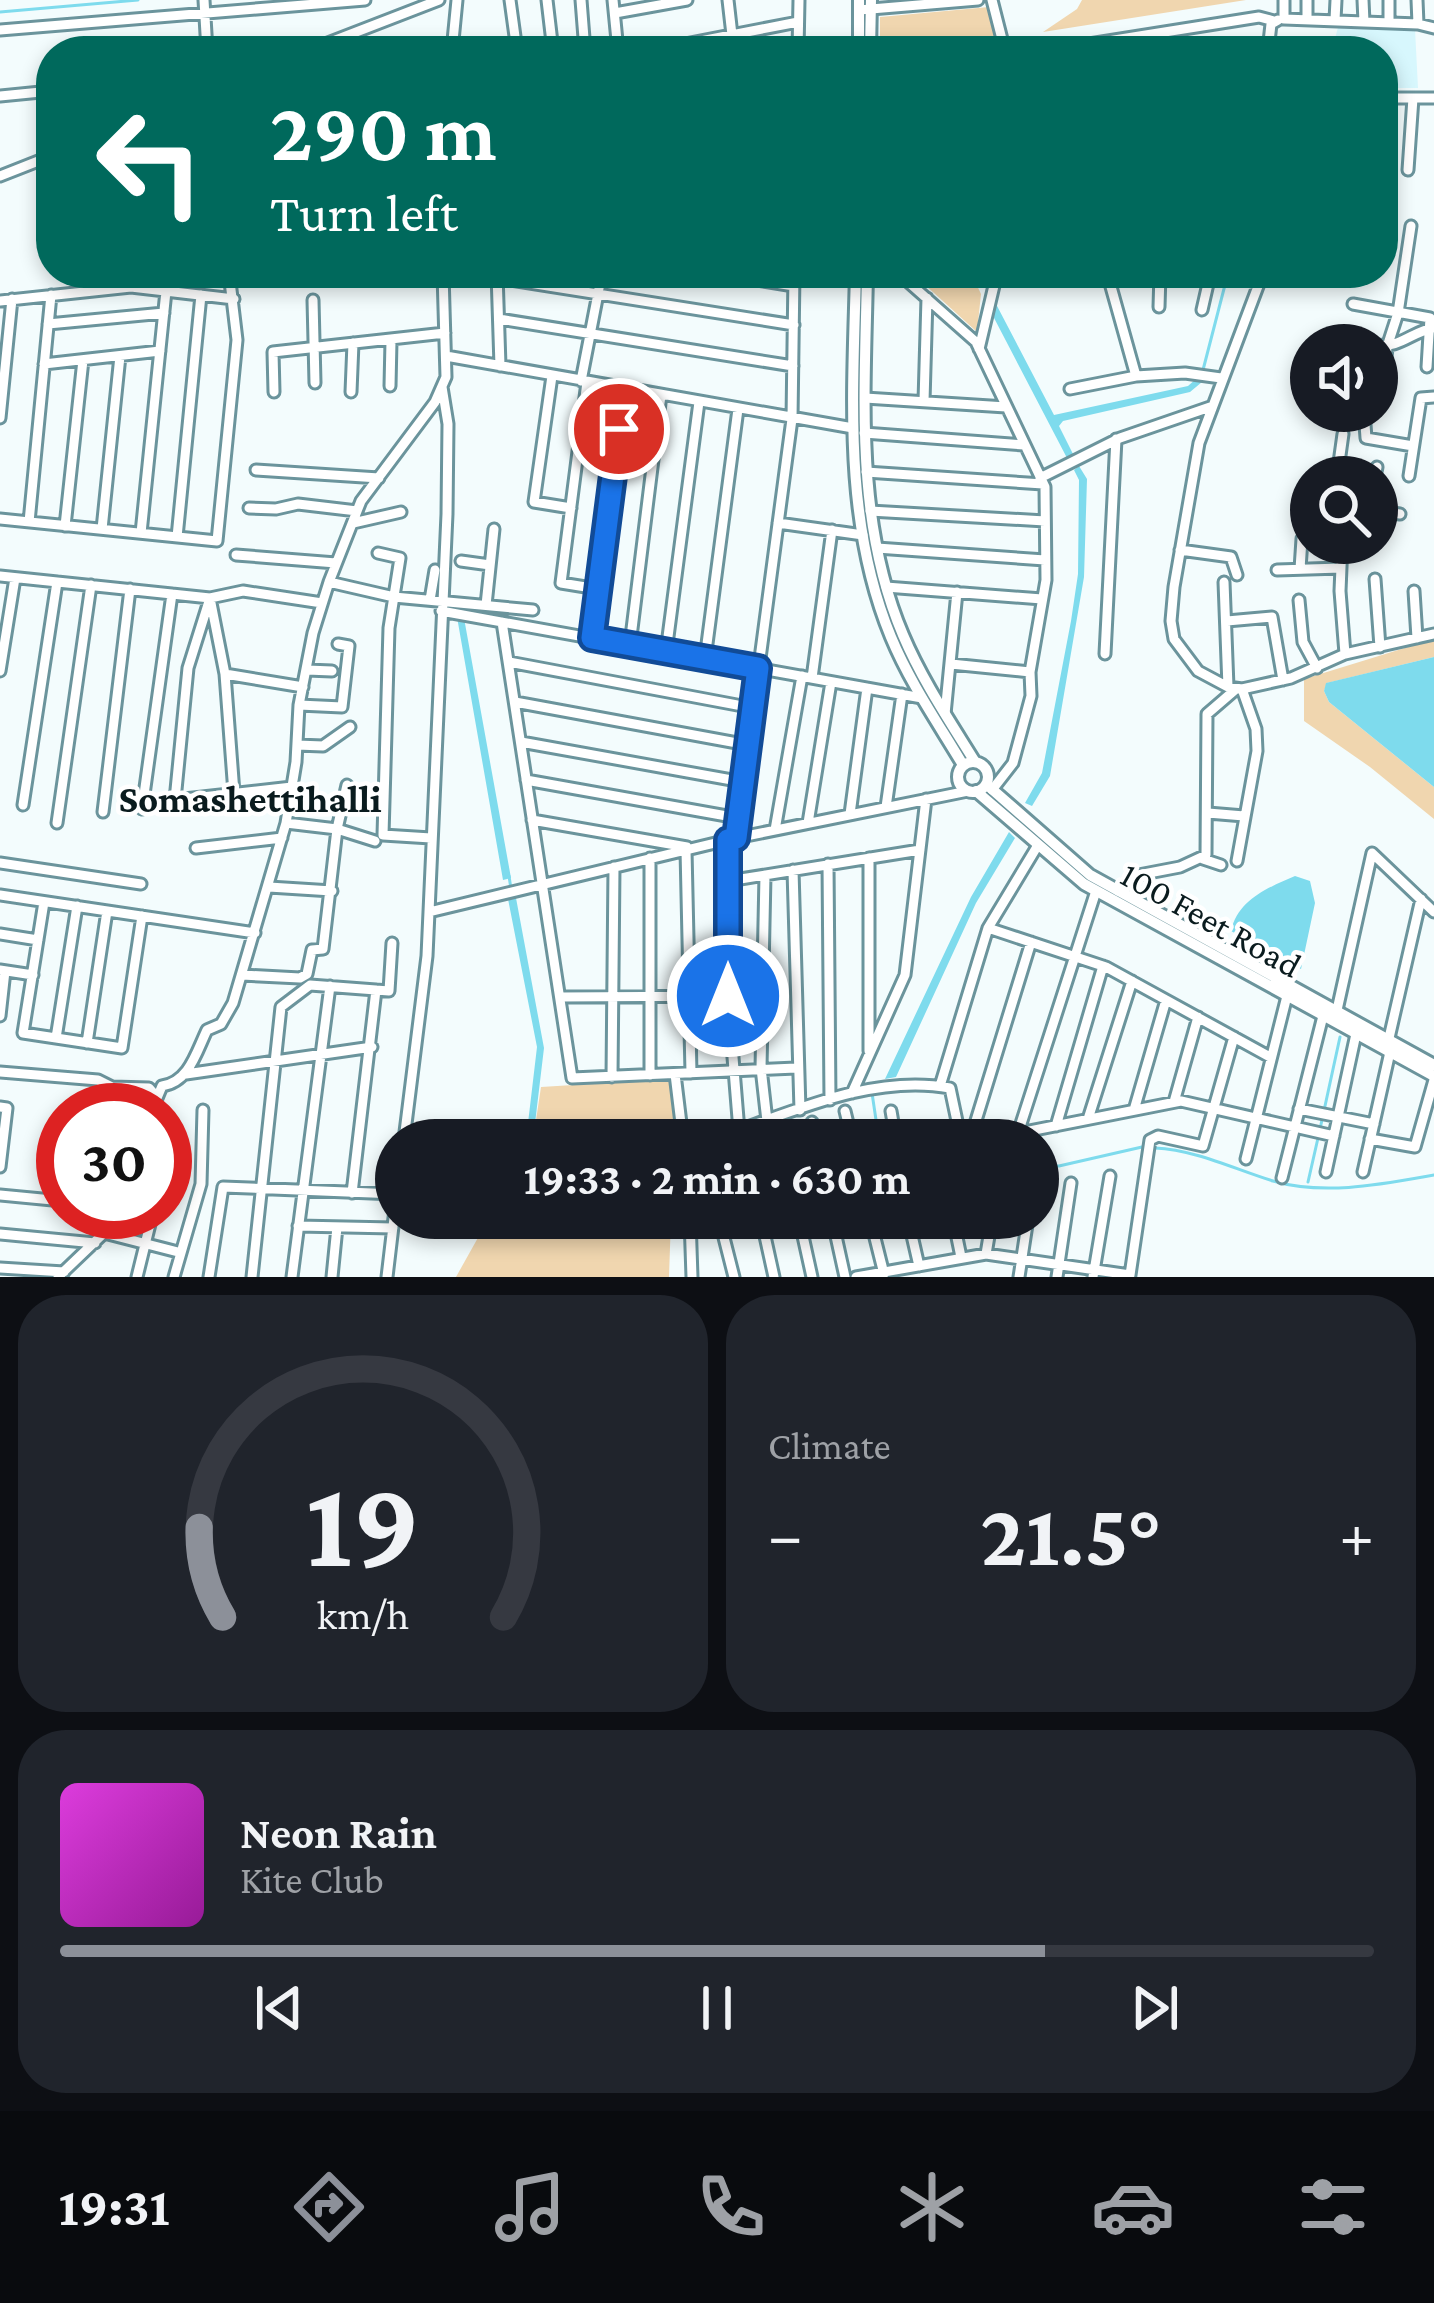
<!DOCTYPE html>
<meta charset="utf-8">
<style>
:root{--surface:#171b24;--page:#20242c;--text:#f1f3f6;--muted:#9ea1a6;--line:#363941;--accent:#8c9099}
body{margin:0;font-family:"Crimson Pro",serif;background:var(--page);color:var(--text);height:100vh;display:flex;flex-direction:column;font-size:45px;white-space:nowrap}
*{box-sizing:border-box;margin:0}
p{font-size:39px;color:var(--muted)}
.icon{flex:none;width:66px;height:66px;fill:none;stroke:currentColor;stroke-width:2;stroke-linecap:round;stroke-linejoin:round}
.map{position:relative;height:1277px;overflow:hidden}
.side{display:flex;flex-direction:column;gap:18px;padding:18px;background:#0d0f14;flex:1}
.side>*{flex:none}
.guide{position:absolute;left:36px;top:36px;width:1362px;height:252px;border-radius:48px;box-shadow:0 6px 18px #0003;background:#00695c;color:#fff;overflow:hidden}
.tools{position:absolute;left:1290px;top:324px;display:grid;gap:24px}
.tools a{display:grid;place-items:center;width:108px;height:108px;border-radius:50%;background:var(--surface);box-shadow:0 6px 18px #0003;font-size:60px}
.speed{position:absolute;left:36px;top:1083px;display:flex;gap:24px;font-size:60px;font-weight:700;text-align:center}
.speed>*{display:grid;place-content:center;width:156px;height:156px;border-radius:50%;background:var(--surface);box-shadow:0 6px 18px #0003;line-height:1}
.speed .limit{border:18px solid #d22;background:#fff;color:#111}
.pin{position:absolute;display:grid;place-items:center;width:102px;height:102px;color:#fff;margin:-51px;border:6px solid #fff;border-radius:50%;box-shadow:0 3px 12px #0007}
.me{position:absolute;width:132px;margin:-66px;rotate:0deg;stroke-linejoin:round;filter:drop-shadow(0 0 9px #0008)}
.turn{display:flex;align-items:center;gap:42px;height:252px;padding:0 36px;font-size:54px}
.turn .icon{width:156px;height:156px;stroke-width:2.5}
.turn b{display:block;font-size:84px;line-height:102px}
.big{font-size:90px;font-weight:700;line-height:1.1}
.side .card{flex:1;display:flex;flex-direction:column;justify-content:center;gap:18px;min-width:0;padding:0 42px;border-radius:48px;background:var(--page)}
.side .dial{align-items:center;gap:0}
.dial svg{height:312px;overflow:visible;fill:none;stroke:var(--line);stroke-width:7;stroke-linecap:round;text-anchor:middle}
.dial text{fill:var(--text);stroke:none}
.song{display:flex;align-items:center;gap:36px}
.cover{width:144px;height:144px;border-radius:18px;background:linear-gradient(135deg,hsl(300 70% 55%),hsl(300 70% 35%))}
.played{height:12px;border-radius:6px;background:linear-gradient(90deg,var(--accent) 75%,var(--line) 75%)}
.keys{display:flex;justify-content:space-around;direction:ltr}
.heat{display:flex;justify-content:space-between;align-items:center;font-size:66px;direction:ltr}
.side .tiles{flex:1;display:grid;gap:18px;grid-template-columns:1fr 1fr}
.card:last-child{grid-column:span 2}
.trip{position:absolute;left:375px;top:1119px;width:684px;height:120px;border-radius:60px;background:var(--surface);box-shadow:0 6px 18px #0003;font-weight:700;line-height:120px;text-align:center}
.menu{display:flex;height:192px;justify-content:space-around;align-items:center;background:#090b0e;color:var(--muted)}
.menu .icon{width:84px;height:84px}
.menu .on{color:var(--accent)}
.menu b{font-size:54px;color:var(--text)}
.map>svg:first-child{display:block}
.built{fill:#d7f7fd}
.green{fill:#f0d6af}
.water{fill:#7edbed}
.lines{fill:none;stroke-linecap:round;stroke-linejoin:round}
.stream{stroke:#7edbed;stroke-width:3}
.minor-casing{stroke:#6b949c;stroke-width:15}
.major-casing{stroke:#6b949c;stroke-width:16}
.minor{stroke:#fff;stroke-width:9}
.major{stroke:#fff;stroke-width:10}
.route-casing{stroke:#114b97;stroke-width:30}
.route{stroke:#1a73e8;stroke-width:21}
.labels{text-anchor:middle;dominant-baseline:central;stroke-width:9;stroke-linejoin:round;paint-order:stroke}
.street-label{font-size:36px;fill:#0a1b1e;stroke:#fff}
.neighbourhood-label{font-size:39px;font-weight:bold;fill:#0a1b1e;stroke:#fff}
</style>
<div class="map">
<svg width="1434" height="1277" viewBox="0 0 1434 1277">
<rect width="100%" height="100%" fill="#f3fcfd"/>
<!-- built -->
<path class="built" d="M1338 27 1415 29 1418 88H1383V51H1332Z"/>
<!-- green -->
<path class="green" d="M1082 0H1246L1043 32 1077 9Z
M989 7 997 51H880V17Z
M912 273H971L981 294 977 332Z
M1434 639V657L1327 683 1324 691 1329 702 1434 787V819L1370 767 1304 721V679Z
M670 1079 678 1140H533L541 1087Z
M489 1218H671L669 1277H456Z"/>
<!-- water -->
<path class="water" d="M996 304 1054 415 1188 386 1197 378 1202 382 1190 392 1063 421 1059 426 1073 454 1067 458 993 316Z
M1079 466 1087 479 1084 577 1050 776 1032 806 1025 803 1042 773 1071 621 1078 574 1079 480 1074 470Z
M457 617 464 618 511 878 503 880Z
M1434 657V787L1329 702 1324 691 1326 683Z
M1009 832 1015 838 976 903 896 1077 885 1079 971 897Z
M1295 876 1310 881 1315 903 1301 969 1231 931C1238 900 1267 888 1295 876Z
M516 898 544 1048 533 1140H526L537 1047 508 899Z"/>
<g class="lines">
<!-- stream -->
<path class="stream" d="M0 12 138 0
M1203 370 1226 281
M509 876 513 902
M872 1093 879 1140
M1320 1129 1340 1037
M1155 1148C1196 1150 1234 1169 1273 1181 1325 1196 1383 1184 1434 1175
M1038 1166H1059L1142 1147
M1308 1182 1318 1138
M726 1229 758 1221
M697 1236 717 1231"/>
<defs>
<path id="minor" d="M204 0 207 51
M510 0 517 51
M547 0 553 51
M581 0 585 51
M613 0 618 51
M728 0 732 35
M992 0 1005 51
M1284 0V19L1418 24 1434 28
M1307 0V19
M1363 0 1364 22
M1417 0 1418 24
M859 10 978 0
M615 13 687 0
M1335 20 1336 0
M1389 23V0
M0 30 365 0
M453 49 484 46V51
M307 51 439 0
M452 51 457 0
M649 51 798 22
M798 51 799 0
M1045 51 1259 17 1274 21
M1194 51 1268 43
M1268 51 1271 24 1278 20
M0 96 51 91
M1383 98H1434
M1408 170 1413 98
M0 176 51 156
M497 273 500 366
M712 273 794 286
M898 273 976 342 1045 487 1046 580 1030 672 1031 696 1013 763 992 790
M1111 273 1108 276 1136 376 1185 373 1221 378
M1154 273 1225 275 1260 283
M1263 273 1199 443 1174 587 1171 621 1174 639 1198 671 1228 687 1242 689 1291 678 1345 654 1434 634
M497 278 794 325
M313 300 315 383
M0 301 131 287 234 299
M1353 304 1430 318 1427 367
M1159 307 1160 273
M1202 310 1210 275
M499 319 793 366
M48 324 164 313
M1358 342 1375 345
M1377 345C1399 349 1413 331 1434 328
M979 349 997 273
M446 356 853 428
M44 364 160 351
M552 376 534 502 571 508
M581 381 602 273
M587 382 561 583 598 589
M1377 382 1385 370 1387 347 1398 313 1411 226
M390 386 391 341
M1070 389 1136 376
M274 392 273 352 445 333
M351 392 353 343
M865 398 1006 407
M924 401 927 298
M1364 411 1366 438 1413 446
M0 418 12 299
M864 433 1024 445
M256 470 379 478
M866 472 1043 484
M1409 476 1421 398 1434 397
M1337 477 1343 434
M1375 477 1377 467
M1040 478 1120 438 1210 407
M249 508 276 509 298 504 357 511
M870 511 1045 521
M1377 511 1400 514
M0 519 217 541 237 340 229 273
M29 522 51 295
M353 523 401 512
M778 523 863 535
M65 526 83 360
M102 529 120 356
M141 533 166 291
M177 537 201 295
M1342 543 1340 591 1345 654
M877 548 1045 560
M1180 550 1231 557 1237 575
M378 553 400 558 389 628 383 835 431 838
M236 555 336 563
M461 561 490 565
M1300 569 1302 539
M1277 570 1341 568
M0 576 210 598 243 591 322 603
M1375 579 1380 647
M329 582 394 597 533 610
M1224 582 1228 687
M886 587 1042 599
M1414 591 1417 638
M430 600 435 570
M1299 600 1303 642 1317 668
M486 605 494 529
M441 611 922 698
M1227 621 1272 617 1283 680
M502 622 572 1078 796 1068
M592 638 624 389
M630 645 661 395
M666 652 699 402
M1105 654 1116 439
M705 659 738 409
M509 662 753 708
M951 664 1030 672
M307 670 332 671
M0 671 15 578
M225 674 303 687
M812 678 832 530
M515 702 748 745
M299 705 342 707 349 646 338 644
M945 714 957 592
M521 742 743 782
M297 745 323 746 350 727
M526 780 738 818
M234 793 225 674 210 598 188 668 175 800 292 787
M23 805 57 582
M886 807 902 694
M142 809 172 594
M103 812 130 589
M1208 813 1244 816
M850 814 867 688
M532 820 687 847
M57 823 91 585
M286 823 337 829 375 841
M808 823 831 682
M775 830 802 676
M736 838 792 419 794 273
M727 840 728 996 739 1131
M196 848 282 838
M686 850 691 1073
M1372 853 1434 912
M650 858V1075
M869 858V1051
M1203 859 1221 865
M1237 861 1257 751 1256 729 1242 689
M0 863 141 884
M828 864 830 1100
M793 870 800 1110
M765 875 761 1068 767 1121
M728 881 920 850
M269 887 332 891
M1118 891 1133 876 1180 867 1206 855 1207 714 1236 689
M0 895 255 933
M44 902 23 1033 122 1048 142 916
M429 912 736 838 968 791
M988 928 1106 967 1270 1057
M0 934 38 940
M0 970 33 975
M242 975 300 978 307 974 312 950 323 949 337 829 347 785
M560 997 728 996
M1337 1010 1372 853
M0 1016 5 971
M56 1038 77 906
M1389 1038 1421 899
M87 1043 107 911
M0 1072 98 1080 112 1087 149 1088 157 1097
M186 1074 372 1047
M675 1074 683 1140
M612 1077 614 867
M940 1086 988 928 1038 845
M852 1093 905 975 926 799
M1174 1102 1198 1017
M0 1107 7 1108 0 1167
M1299 1109 1374 1124
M152 1110 162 1086C189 1082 196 1053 207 1030L221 1024 233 1003 286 823 296 762 299 705 313 633 329 582 361 501 435 402 446 377 443 273
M1134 1110 1166 1000
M845 1111 852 1140
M891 1111 896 1140
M1088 1119 1132 981
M812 1122 816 1140
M778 1126 781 1140
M1056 1126 1103 966
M934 1130 936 1140
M1018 1133 1096 891
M744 1137 745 1140
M1370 1139 1415 1147 1434 1080
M404 1140 427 956 447 514 448 424 442 387
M711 1140C786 1115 870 1073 950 1088L961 1140
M970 1140 1031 942
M984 1140 1181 1101 1334 1136
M1246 1159 1287 996
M1326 1172 1356 1034
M1363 1172 1390 1052
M1282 1178 1323 1016
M352 1193 376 990
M0 1195 63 1201
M690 1218 692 1277
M719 1218 734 1277
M761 1218 774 1277
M799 1218 812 1277
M832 1218 845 1277
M870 1218 884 1274
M908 1218 919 1266
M953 1218 961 1257
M298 1226 393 1228
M104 1233 178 1252
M0 1234 95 1243
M986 1254 992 1218
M0 1268 64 1272
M58 1277 104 1233 113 1212
M137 1277 153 1212
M174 1277 201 1184 203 1110
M209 1277 223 1187 396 1194
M252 1277 281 1007 310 985 389 991 392 943
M292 1277 330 986
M332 1277 337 1227
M387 1277 396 1201
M856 1277 986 1254 1130 1275 1150 1140 1158 1136 1203 1146 1234 1037
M1019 1277 1028 1218
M1057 1277 1071 1183
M1093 1277 1110 1176"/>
<path id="major" d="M859 51V0
M870 51 871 0
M856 273C853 395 843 521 891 637 910 683 938 723 963 765
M867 273C865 394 854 520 903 635 922 680 949 720 975 762
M958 777a15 15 0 1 1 30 0a15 15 0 1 1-30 0Z
M986 784 1090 875 1434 1065
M976 791 1084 884 1434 1076"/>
</defs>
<!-- minor casing -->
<use href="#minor" class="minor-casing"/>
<!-- major casing -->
<use href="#major" class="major-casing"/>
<!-- minor -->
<use href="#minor" class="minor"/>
<!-- major -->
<use href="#major" class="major"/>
</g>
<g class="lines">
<defs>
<path id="route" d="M619 429 592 638 758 668 736 838 728 840V996"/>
</defs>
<!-- route casing -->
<use href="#route" class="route-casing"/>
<!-- route -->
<use href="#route" class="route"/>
</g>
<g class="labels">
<!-- street labels -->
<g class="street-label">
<text transform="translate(1211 920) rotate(29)">100 Feet Road</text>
</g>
<!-- neighbourhood labels -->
<g class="neighbourhood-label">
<text x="250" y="798">Somashettihalli</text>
</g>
</g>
</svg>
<div class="tools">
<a><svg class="icon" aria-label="sound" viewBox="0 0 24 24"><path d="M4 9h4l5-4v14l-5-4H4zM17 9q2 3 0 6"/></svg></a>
<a><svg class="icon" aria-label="search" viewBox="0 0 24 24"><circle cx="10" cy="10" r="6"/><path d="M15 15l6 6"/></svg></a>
</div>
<div class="speed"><div class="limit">30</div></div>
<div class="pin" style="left:619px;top:429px;background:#d93025"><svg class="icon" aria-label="arrive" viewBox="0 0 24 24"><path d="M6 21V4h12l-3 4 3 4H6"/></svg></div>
<svg class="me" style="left:728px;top:996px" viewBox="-20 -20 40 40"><circle r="17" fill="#1a73e8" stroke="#fff" stroke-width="3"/><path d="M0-11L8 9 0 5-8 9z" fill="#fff"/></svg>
<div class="trip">19:33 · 2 min · 630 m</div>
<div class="guide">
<div class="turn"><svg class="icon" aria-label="left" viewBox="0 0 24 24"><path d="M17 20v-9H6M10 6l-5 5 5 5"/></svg><div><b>290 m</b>Turn left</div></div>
</div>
</div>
<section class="side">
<div class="tiles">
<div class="card dial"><svg viewBox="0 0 100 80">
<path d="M14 69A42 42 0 1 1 86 69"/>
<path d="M14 69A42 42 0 0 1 8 46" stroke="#8c9099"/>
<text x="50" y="56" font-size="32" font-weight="700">19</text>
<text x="50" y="72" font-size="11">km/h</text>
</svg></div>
<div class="card"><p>Climate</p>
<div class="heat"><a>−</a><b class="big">21.5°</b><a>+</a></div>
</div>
<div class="card">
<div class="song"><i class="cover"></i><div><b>Neon Rain</b><p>Kite Club</p></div></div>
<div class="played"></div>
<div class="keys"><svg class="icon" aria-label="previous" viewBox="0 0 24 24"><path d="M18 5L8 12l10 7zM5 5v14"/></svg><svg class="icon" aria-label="pause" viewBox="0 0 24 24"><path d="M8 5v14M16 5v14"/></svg><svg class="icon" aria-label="next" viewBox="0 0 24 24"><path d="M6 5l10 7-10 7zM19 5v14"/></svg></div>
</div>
</div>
</section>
<nav class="menu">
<b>19:31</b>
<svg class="icon on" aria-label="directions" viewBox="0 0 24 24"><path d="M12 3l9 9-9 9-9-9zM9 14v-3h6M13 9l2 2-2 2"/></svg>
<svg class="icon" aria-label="music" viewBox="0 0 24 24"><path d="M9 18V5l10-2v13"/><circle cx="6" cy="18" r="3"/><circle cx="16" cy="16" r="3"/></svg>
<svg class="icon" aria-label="phone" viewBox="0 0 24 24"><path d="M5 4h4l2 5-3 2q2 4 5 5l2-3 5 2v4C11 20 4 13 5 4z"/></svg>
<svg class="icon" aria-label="climate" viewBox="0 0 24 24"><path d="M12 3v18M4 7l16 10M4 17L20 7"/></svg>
<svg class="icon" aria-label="car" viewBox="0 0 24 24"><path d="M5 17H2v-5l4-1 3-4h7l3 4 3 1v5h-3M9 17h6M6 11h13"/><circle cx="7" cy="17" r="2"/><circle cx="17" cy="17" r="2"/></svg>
<svg class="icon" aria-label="filters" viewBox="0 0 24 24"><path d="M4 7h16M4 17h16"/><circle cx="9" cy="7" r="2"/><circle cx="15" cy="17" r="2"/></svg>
</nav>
